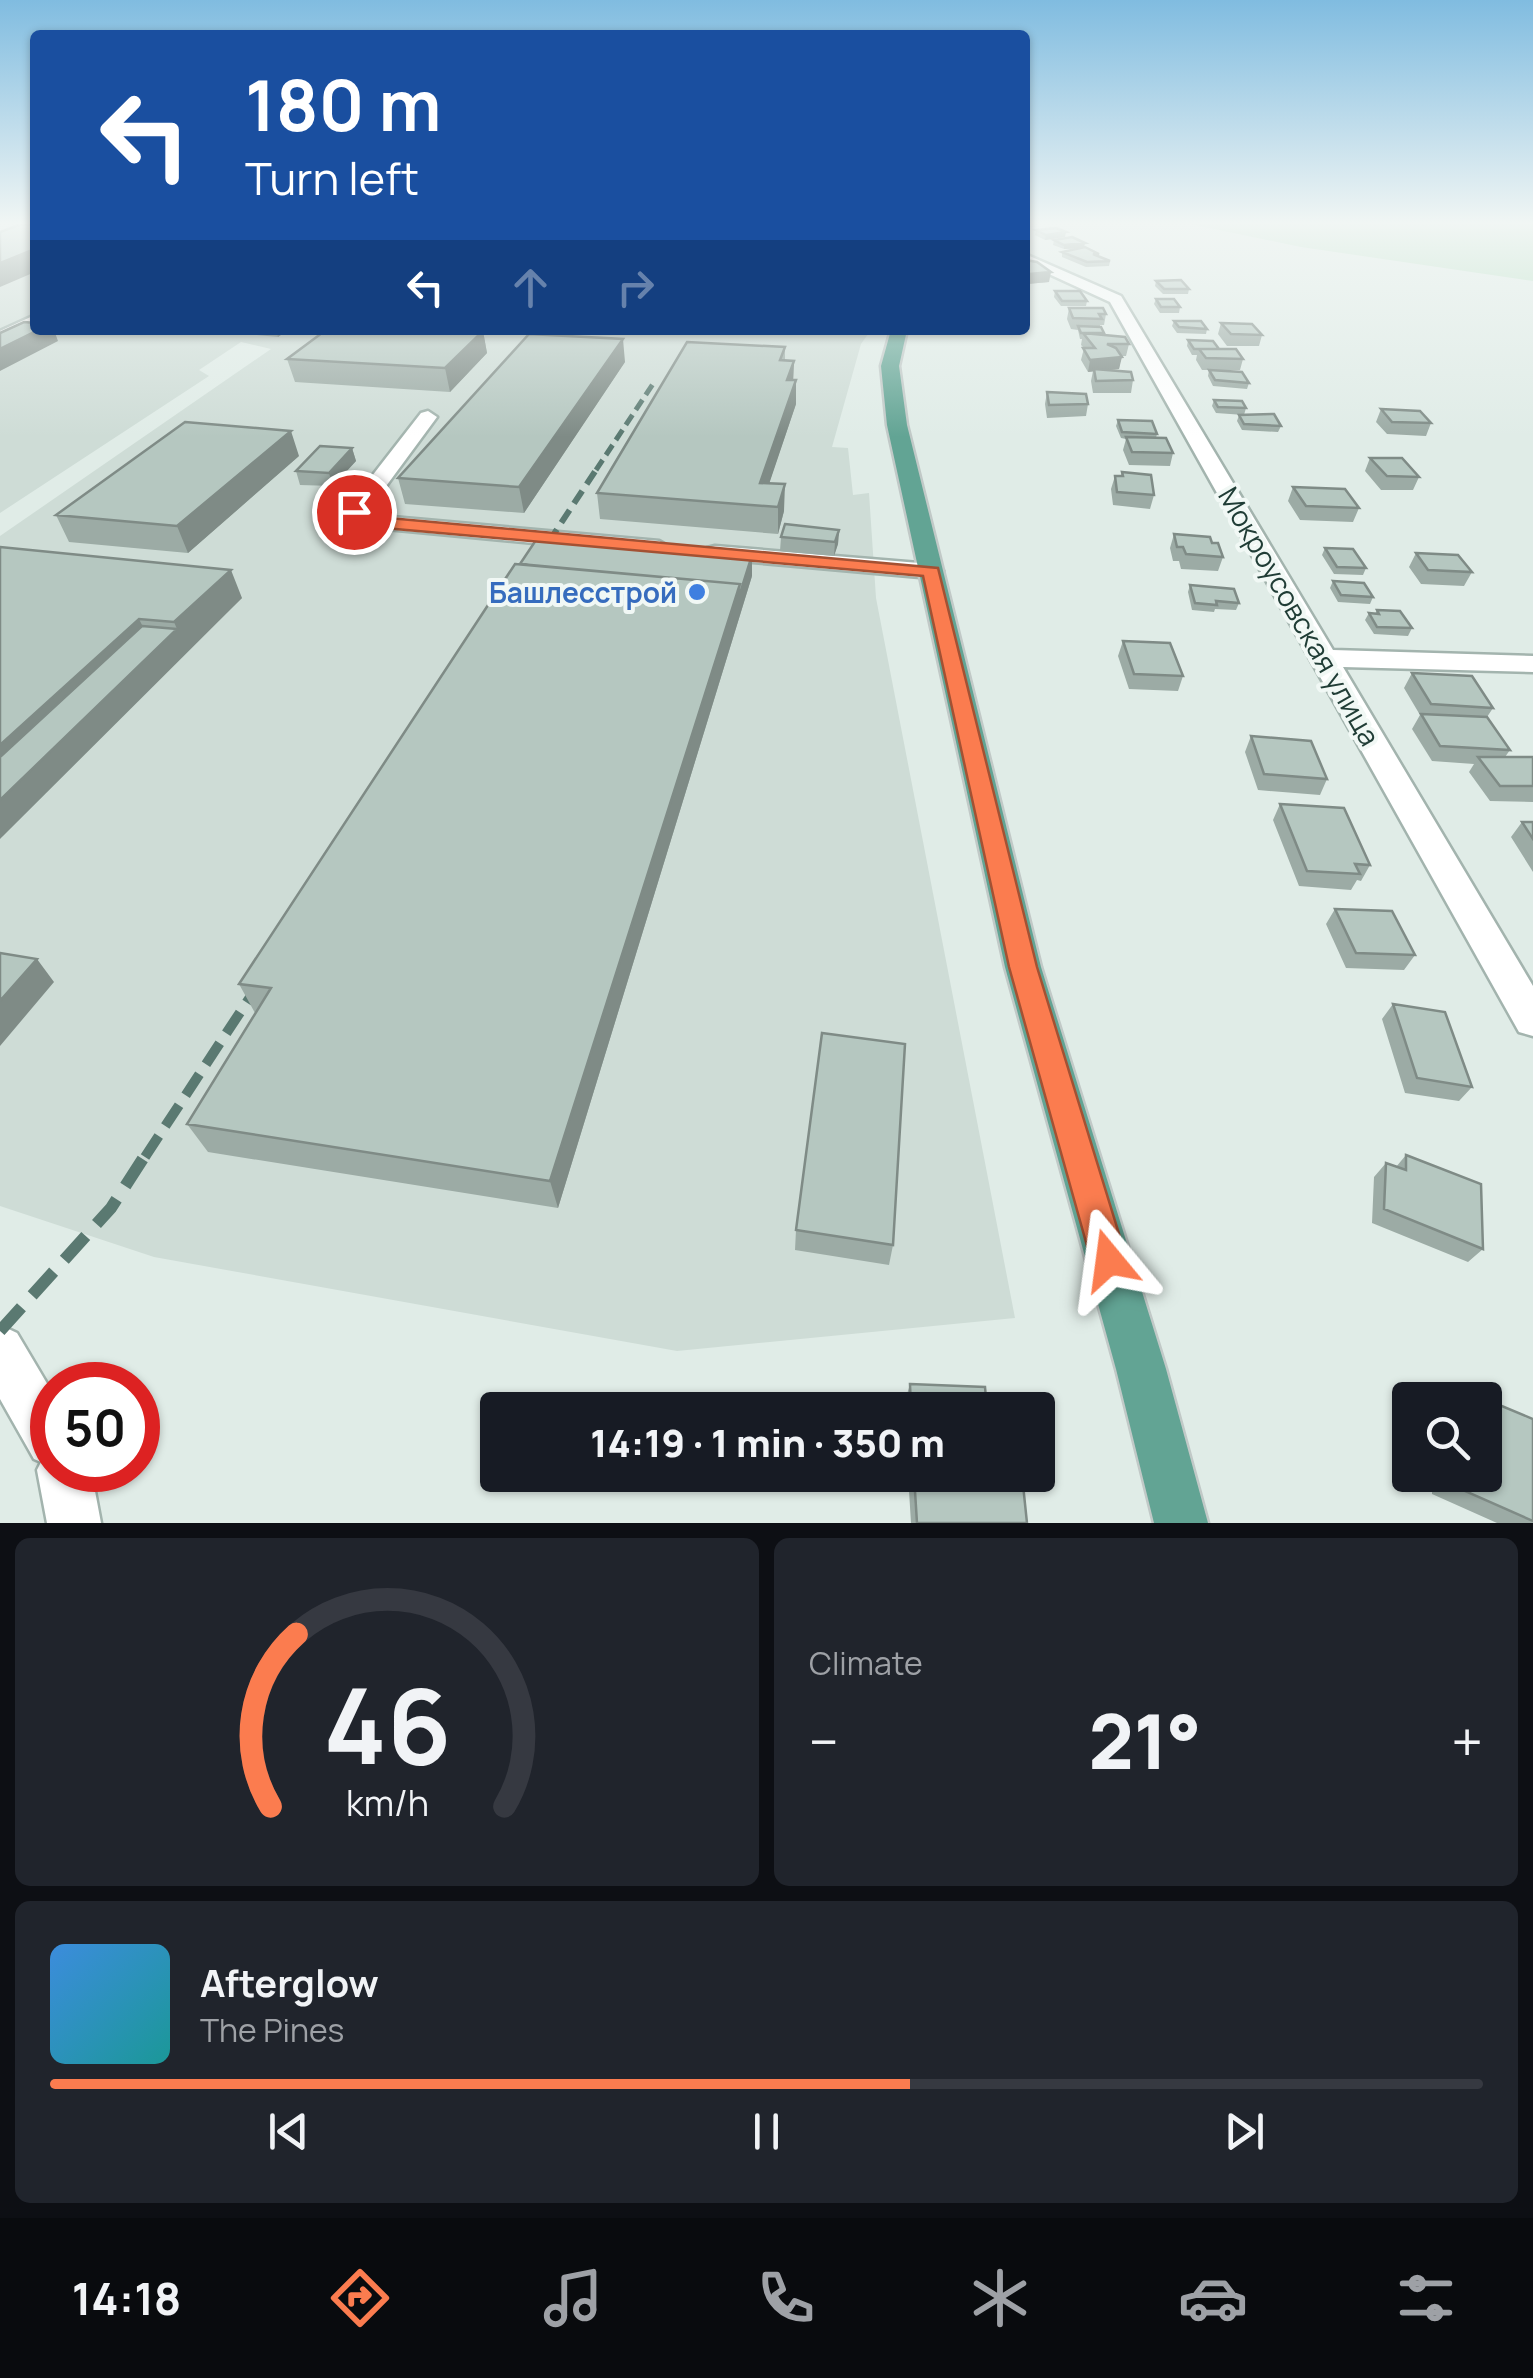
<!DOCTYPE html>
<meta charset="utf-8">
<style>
:root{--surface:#171b24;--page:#20242c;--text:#f1f3f6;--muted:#9ea1a6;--line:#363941;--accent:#fb7c4f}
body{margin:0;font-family:Manrope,sans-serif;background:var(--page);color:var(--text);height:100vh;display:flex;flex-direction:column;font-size:38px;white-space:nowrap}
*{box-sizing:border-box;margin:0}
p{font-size:32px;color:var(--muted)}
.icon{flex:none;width:55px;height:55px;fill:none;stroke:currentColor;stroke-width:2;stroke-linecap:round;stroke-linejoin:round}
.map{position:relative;height:1523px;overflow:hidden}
.details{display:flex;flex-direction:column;gap:15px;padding:15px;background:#0d0f14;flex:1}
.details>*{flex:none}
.hud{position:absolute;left:30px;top:30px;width:1000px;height:305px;border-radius:10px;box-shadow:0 2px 8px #0004;background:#1a4fa0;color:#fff;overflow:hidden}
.fabs{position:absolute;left:1392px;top:1382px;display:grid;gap:20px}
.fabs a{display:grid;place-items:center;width:110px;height:110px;border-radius:10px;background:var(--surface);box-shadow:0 2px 8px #0004;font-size:50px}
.speed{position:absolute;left:30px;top:1362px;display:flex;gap:20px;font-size:50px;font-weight:700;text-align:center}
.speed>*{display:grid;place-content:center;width:130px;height:130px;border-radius:50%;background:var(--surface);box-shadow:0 2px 8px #0004;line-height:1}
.speed .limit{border:15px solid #d22;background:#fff;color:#111}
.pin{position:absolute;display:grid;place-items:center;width:85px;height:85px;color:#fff;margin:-42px;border:5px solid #fff;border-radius:50%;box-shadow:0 2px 10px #0007}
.me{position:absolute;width:110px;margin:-55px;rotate:344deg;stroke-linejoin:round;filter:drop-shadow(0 0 8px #0008)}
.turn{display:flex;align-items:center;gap:35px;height:210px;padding:0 50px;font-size:45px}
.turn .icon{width:130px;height:130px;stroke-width:2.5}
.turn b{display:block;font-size:70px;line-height:85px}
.lanes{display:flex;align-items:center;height:95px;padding:0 50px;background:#0003;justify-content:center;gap:50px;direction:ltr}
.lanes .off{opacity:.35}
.big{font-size:75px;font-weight:800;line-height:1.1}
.details .widget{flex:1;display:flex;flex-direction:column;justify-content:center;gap:15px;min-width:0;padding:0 35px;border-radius:15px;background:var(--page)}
.details .dial{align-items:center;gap:0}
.dial svg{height:260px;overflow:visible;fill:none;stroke:var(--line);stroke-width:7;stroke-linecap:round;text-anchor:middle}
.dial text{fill:var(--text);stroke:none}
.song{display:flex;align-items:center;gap:30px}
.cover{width:120px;height:120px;border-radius:15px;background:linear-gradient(135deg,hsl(210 70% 55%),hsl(180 70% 35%))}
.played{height:10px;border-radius:5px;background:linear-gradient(90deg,var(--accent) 60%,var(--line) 60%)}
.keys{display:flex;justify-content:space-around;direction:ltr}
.heat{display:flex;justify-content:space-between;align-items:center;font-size:55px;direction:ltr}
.details .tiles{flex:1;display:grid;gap:15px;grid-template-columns:1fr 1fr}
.widget:last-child{grid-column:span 2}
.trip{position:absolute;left:480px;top:1392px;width:575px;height:100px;border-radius:10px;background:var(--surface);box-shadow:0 2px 8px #0004;font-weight:800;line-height:100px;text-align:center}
.tab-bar{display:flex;height:160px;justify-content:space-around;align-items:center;background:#090b0e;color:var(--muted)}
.tab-bar .icon{width:70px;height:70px}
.tab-bar .active{color:var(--accent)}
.tab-bar b{font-size:45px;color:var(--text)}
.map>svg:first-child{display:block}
.built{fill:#cedcd6}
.green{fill:#b7dfc2}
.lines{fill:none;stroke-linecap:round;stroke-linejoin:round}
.minor-casing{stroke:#a3b4ae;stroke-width:5}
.major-casing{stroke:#c1c9c7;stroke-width:5}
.minor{fill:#fff;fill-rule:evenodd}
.major{fill:#62a494;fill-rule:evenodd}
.rail-far3{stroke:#5a7971;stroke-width:5;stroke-dasharray:12 6;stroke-linecap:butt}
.rail-far2{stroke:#5a7971;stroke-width:6;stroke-dasharray:15 8;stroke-linecap:butt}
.rail-far1{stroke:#5a7971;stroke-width:10;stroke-dasharray:25 12;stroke-linecap:butt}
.rail{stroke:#5a7971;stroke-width:12;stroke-dasharray:32 16;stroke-linecap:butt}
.wall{fill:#9caba5}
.shaded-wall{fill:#7f8b86}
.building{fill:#b5c7c0;stroke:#7f8b86;stroke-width:2.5}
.route{fill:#fb7c4f;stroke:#a35133;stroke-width:2.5}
.shop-dot{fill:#3f7fe0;stroke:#f1f8f5;stroke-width:4}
.labels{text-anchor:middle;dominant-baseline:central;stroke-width:8;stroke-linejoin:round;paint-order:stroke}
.shop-label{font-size:28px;font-weight:bold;fill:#366cbe;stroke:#f1f8f5;text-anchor:end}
.street-label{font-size:28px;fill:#203d36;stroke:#f1f8f5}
</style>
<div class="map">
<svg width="1533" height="1523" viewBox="0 0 1533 1523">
<rect width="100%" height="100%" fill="#e0ece7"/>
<!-- built -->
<path class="built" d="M35 232V330H871L861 344 832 447 848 448 853 495 869 493 876 598 1015 1318 677 1351 154 1257 0 1206V536L271 349 241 342 199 370 209 376 0 513V244Z"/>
<!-- green -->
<path class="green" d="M1190 224H1533V281L1301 247Z"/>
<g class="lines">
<defs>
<path id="minor" d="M1025 254 1121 296 1333 650 1533 656V672L1343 667 1533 986V1036L1519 1032 1110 302 1025 263Z
M35 315V326L0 342V331Z
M428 411 437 417 367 512 370 515 659 541 671 548 659 555 355 526 344 512 421 413Z
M715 546 931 564 943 571 931 578 707 558 703 553 707 548Z
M0 1325 17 1333 52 1392V1470H91L101 1523H47L37 1470 41 1462 34 1459 0 1399Z"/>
<path id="major" d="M891 330H907L899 366 907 425 1041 967 1166 1369 1208 1523H1154L1116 1369 1005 967 887 425 881 366Z"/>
</defs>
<!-- minor casing -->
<use href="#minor" class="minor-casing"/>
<!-- major casing -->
<use href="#major" class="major-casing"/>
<!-- minor -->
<use href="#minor" class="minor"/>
<!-- major -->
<use href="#major" class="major"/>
<!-- rail-far3 -->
<path class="rail-far3" d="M596 470 655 381"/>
<!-- rail-far2 -->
<path class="rail-far2" d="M536 561 598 467"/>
<!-- rail-far1 -->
<path class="rail-far1" d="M145 1157 262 979"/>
<!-- rail -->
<path class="rail" d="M0 1331 111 1208 146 1154"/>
</g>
<!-- wall -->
<path class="wall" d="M1036 230 1065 237 1045 240 1035 235Z
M1054 240 1084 248 1099 254 1098 256 1110 261 1109 266 1086 267 1062 257V252L1082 248 1064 249 1053 245Z
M1025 260 1049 282 1027 284 1025 283Z
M1156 281 1189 289 1188 294H1163L1155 286Z
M1055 291 1087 301 1086 306H1061L1054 297Z
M1156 299 1180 307 1179 313H1160L1154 304Z
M1069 308 1106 314 1104 325H1100V327L1104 335 1129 344 1126 356H1121L1119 369 1105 370 1133 380 1131 393H1093L1091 381 1093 371 1088 372 1081 360 1084 348 1081 345 1082 339H1080L1078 330 1071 329 1067 319Z
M1174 321 1207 329 1206 334 1177 333 1172 326Z
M1221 323 1262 335 1259 346H1227L1218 334Z
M236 330H288L278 337 237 333Z
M572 330H807V332Z
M483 331 487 353 450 392 295 382 287 359Z
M1188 340 1219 349 1243 359 1240 370H1202L1196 360 1197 355H1192L1187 346Z
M785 347V360L794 361 793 380H796V404L769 483 784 511 778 534 600 519 597 493Z
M625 362 524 513 405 504 398 478Z
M1209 370 1249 383 1247 389 1213 386 1208 376Z
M1047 392 1088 404 1086 416 1047 418 1045 404Z
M1214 400 1246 408 1244 415 1216 413 1212 406Z
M1381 409 1431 423 1426 436 1387 434 1376 422Z
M1239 415 1281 426 1278 432 1242 430 1237 421Z
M1118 420 1157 434 1156 438 1173 453 1170 466 1129 465 1123 450 1126 439 1121 438 1116 426Z
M352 448 356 461 333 486 300 485 296 471Z
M299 456 188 553 69 542 56 515Z
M1370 458 1419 477 1413 490H1381L1365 471Z
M1122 472 1154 495 1150 509 1113 505 1111 489 1115 476H1121Z
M1293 487 1359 508 1353 522 1300 520 1288 501Z
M839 530 838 544 834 556 780 551 781 537Z
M1174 534 1212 543 1223 557 1218 571 1181 569 1179 561H1173L1170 548Z
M0 547 242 598 187 651Z
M1325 548 1366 568 1363 575 1334 574 1322 555Z
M1416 553 1472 572 1464 586 1421 584 1409 567Z
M752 576 558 1208 208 1152 187 1124 255 1013 239 984Z
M1333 581 1373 597 1370 604 1338 602 1330 588Z
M1190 585 1239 603 1236 610 1215 609 1214 612 1192 610 1188 592Z
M1377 610 1412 628 1408 636 1374 634 1365 620 1369 613 1375 614Z
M1123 641 1183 676 1178 691 1129 689 1118 656Z
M1412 673 1493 708 1487 717 1510 750 1505 757H1533V802L1490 801 1469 772 1474 764 1432 761 1412 729 1420 715 1404 688Z
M1251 736 1327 779 1320 795 1258 790 1245 752Z
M1280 804 1370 865 1361 881 1357 880 1351 890 1299 886 1273 820Z
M1522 822H1533V872L1511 837Z
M1335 909 1415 955 1404 970 1346 968 1326 924Z
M1393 1004 1472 1087 1459 1101 1405 1093 1382 1019Z
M1406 1155 1483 1249 1468 1262 1372 1223 1374 1177 1386 1163 1396 1167Z
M796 1230 893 1245 889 1265 795 1250Z
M910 1384 987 1410H905V1401Z
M1461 1389 1533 1419V1523H1497L1432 1494V1475H1485V1400H1447Z
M908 1475H1022L1027 1523H911Z"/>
<!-- shaded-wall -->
<path class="shaded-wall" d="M1066 232 1065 237 1045 240 1046 235Z
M1085 243 1084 248 1064 249V245Z
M35 249V272L0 287V263Z
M1051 272 1049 282 1027 284 1029 274Z
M38 330H54L58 341 0 371V349Z
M276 330H288L278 337Z
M483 331 487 353 450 392 445 368Z
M623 339 625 362 524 513 519 487Z
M1122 357 1119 369 1088 372 1090 360Z
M794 361 793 384 787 380Z
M796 380V404L762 505 760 483Z
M291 431 299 456 188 553 177 526Z
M352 448 356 461 333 486 329 473Z
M785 484 784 511 778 534V507Z
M839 530 838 544 834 556 835 542Z
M752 555V576L558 1208 550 1181 740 584Z
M231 570 242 598 0 839V800L177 629 174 622Z
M139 619 153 647 0 794V745Z
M37 959 54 982 0 1046V1001Z"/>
<!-- building -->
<path class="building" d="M21 224H35V249L0 263V232Z
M1056 228 1066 232 1046 235 1036 230Z
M1072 237 1085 243 1064 245 1054 240Z
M1085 247 1099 254H1093L1110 261 1087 262 1062 252Z
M1025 260 1037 262 1051 272 1029 274 1025 271Z
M1181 280 1189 289H1164L1156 281Z
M1055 291H1080L1087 301H1062Z
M1156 299H1174L1180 307H1161Z
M1069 308H1103L1106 314H1099L1102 319 1073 318Z
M1174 321H1201L1207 329 1179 327Z
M24 322 35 323V330H38L0 349V333Z
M1221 323 1252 324 1262 335 1231 334Z
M1078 326 1101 327 1104 333H1081Z
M326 330H466L483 331 445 368 287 359Z
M1083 333 1125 337 1129 344H1107L1116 348 1122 357 1090 360 1083 348H1095Z
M529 334 623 339 519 487 398 478Z
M1188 340 1213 341 1219 349H1194Z
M687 342 785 347 780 360 794 361 787 380H796L760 483 785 484 778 507 597 493Z
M1199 349H1236L1243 359 1206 358Z
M1094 369 1131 372 1133 380 1096 381Z
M1209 370 1242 372 1249 383 1215 380Z
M1047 392 1086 394 1088 404 1049 405Z
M1214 400 1242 401 1246 408 1218 407Z
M1381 409 1420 411 1431 423 1392 422Z
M1274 414 1281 426 1244 424 1239 415Z
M1118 420 1152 421 1157 434 1122 432Z
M185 422 291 431 177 526 56 515Z
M1126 437 1166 438 1173 453 1132 452Z
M320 446 352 448 329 473 296 471Z
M1370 458H1402L1419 477 1387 476Z
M1122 472 1151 475 1154 495 1117 492 1115 476H1123Z
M1293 487 1345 489 1359 508 1306 506Z
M785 524 839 530 835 542 781 537Z
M1174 534 1210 537 1212 543H1218L1223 557 1186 554 1183 547H1177Z
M538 537 752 555 741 590H738L740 584 520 564Z
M0 547 231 570 174 622 139 619 0 745Z
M1325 548 1353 549 1366 568 1337 567Z
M1416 553 1458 555 1472 572 1428 570Z
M515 564 740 584 550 1181 187 1124 271 988 239 984Z
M1333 581 1364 583 1373 597 1341 595Z
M1190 585 1234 589 1239 603 1216 601 1217 605 1195 603Z
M1377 610 1400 611 1412 628 1377 627 1369 613 1379 614Z
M142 626 177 629 0 800V757Z
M1123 641 1170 643 1183 676 1134 674Z
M1412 673 1472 676 1493 708 1431 704Z
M1421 714 1487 717 1510 750 1440 746Z
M1251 736 1311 741 1327 779 1264 774Z
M1478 757H1533V786H1500Z
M1280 804 1344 808 1370 865 1355 864 1360 874 1307 871Z
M1522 822H1533V839Z
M1335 909 1392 911 1415 955 1356 953Z
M0 953 37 959 0 1001Z
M1393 1004 1445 1012 1472 1087 1417 1078Z
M822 1033 905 1044 893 1245 796 1230Z
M1406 1155 1481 1184 1483 1249 1384 1209 1386 1163 1406 1170Z
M910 1384 985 1387 987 1410H911Z
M1461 1389 1533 1419V1521L1449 1484 1448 1475H1485V1400H1462Z
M914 1475H1022L1027 1523H917Z"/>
<!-- sky -->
<linearGradient id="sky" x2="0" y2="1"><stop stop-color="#80bce0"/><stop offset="0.51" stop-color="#f1f6f4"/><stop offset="1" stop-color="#f1f6f4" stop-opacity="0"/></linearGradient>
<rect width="1533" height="437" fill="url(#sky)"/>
<!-- route -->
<path class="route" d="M354 507 367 516 938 568 1037 967 1127 1260 1121 1272 1109 1277 1097 1272 1091 1260 1009 967 923 576 362 526 346 512Z"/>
<!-- markers -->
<circle class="shop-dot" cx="697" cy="592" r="10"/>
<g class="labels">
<!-- shop labels -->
<g class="shop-label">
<text x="677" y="592">Башлесстрой</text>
</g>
<!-- street labels -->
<g class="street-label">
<text transform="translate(1300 616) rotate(60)">Мокроусовская улица</text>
</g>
</g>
</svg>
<div class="fabs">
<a><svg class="icon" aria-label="search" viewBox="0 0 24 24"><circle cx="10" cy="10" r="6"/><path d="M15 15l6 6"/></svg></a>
</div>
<div class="speed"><div class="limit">50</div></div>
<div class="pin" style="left:354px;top:512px;background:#d93025"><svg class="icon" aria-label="arrive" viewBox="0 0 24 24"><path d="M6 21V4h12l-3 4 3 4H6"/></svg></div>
<svg class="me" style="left:1109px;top:1260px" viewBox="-20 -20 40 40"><path d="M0-17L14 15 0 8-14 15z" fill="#fb7c4f" stroke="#fff" stroke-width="4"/></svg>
<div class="trip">14:19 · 1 min · 350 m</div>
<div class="hud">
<div class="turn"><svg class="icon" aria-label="left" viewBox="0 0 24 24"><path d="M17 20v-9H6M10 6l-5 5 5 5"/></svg><div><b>180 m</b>Turn left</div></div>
<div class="lanes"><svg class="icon" aria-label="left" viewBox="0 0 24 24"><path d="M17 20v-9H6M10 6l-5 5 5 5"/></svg><svg class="icon off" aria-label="ahead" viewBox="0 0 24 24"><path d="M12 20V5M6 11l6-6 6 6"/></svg><svg class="icon off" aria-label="right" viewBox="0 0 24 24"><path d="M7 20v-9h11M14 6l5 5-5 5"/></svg></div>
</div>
</div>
<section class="details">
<div class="tiles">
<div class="widget dial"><svg viewBox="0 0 100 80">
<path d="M14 69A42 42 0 1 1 86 69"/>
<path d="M14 69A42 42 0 0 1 22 16" stroke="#fb7c4f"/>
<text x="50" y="56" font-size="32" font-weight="700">46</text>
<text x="50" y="72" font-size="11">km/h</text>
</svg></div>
<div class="widget"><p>Climate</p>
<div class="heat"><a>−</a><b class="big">21°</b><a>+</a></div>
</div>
<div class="widget">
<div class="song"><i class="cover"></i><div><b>Afterglow</b><p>The Pines</p></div></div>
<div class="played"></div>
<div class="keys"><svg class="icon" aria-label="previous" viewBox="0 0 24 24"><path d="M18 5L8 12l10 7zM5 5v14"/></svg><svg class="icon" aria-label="pause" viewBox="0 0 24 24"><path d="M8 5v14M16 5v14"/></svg><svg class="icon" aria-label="next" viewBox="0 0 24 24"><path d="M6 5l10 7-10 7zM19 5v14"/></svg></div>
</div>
</div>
</section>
<nav class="tab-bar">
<b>14:18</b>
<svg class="icon active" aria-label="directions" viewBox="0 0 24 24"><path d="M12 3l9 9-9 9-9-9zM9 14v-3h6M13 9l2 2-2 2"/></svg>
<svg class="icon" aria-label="music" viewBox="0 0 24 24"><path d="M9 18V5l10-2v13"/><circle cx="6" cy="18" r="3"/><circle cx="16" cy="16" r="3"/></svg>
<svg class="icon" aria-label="phone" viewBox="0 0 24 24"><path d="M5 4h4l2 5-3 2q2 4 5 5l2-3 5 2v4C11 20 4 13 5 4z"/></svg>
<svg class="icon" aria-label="climate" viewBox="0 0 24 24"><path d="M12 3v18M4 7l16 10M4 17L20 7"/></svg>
<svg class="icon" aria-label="car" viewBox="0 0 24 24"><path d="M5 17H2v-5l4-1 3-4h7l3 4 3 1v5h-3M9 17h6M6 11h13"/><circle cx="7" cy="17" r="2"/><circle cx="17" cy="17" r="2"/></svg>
<svg class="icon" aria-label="filters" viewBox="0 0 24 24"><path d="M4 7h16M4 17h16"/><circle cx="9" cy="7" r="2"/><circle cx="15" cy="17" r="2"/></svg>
</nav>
